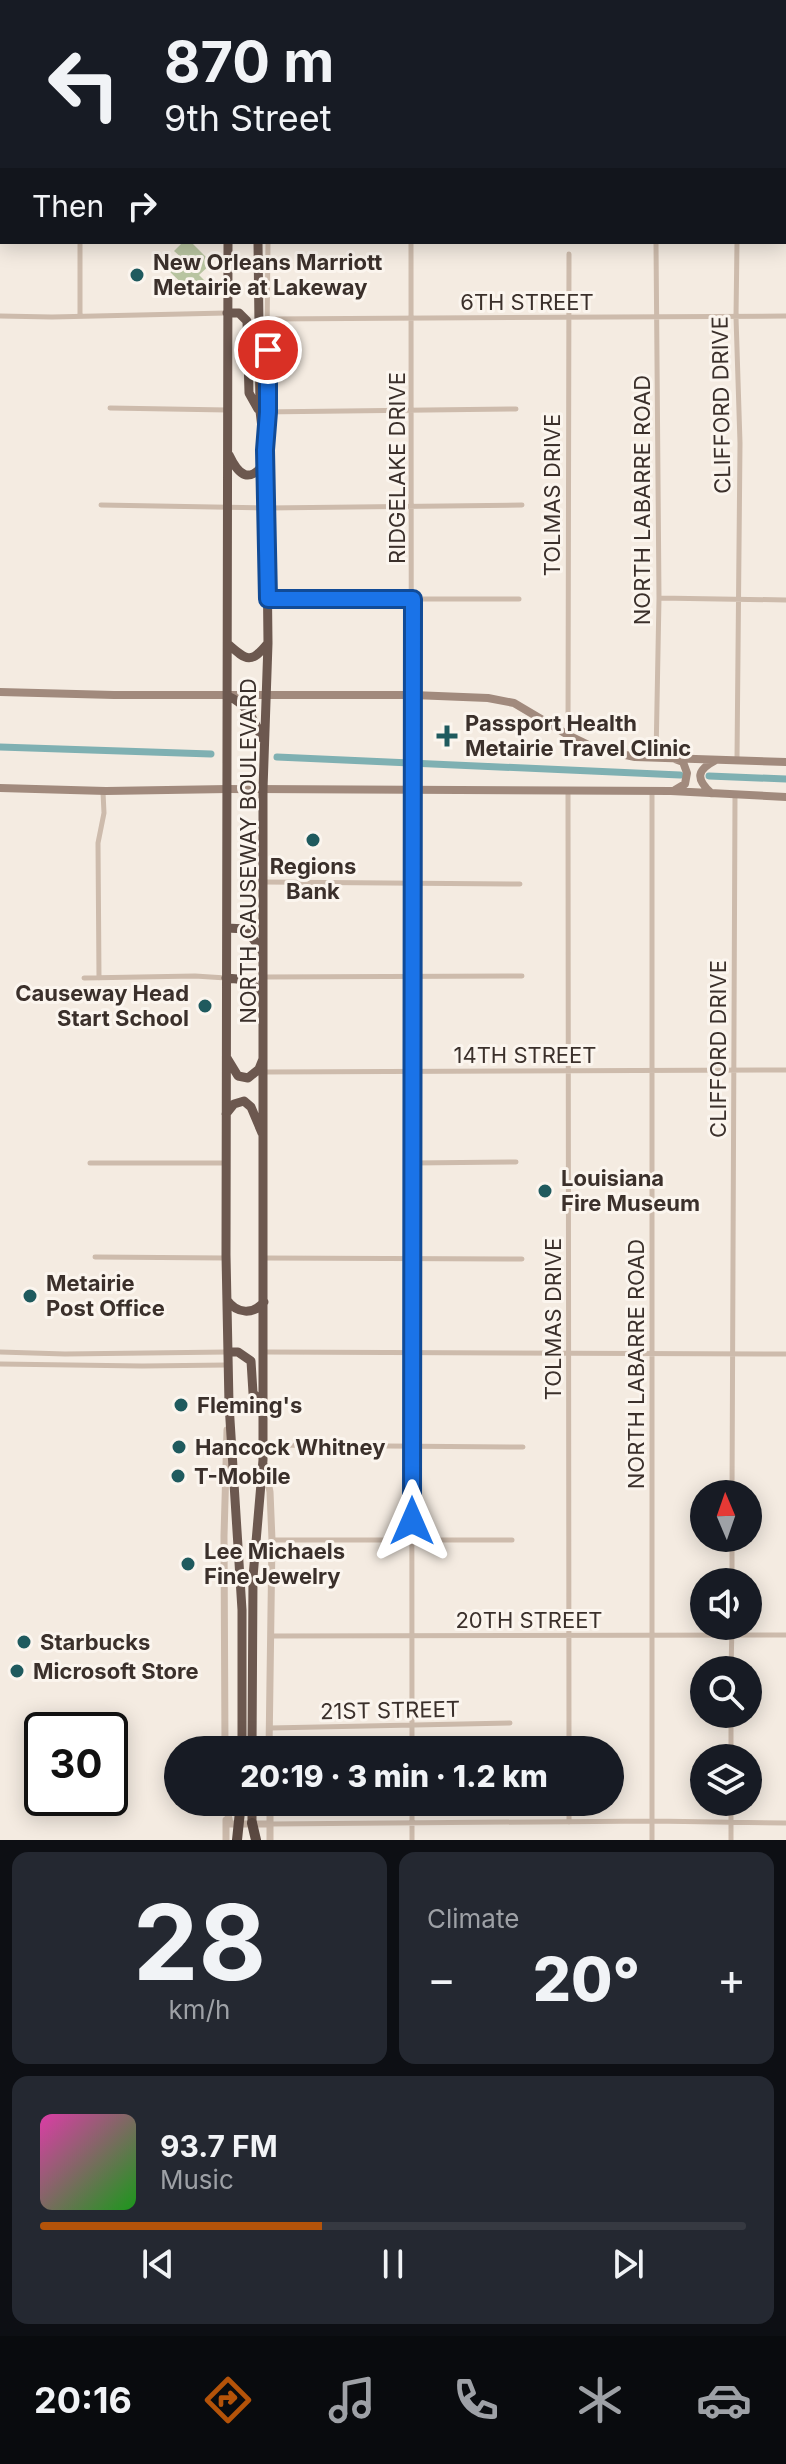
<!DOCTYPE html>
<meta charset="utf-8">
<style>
:root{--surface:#171b24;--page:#242831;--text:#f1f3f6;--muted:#9ea1a6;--line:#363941;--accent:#b45309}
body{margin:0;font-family:Inter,sans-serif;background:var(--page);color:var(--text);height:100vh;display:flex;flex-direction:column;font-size:30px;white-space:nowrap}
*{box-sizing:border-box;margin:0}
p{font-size:26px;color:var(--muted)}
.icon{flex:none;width:44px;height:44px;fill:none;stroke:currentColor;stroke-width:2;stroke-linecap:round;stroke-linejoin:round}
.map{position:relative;height:1840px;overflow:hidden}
.panel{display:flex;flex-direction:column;gap:12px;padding:12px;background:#0d0f14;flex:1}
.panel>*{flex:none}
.top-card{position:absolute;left:0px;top:0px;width:786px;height:244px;box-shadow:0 4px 20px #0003;background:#171b24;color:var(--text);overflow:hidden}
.needle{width:52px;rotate:358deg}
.fabs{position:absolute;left:690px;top:1480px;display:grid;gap:16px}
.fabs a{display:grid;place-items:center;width:72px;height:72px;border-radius:50%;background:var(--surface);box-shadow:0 4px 20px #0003;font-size:40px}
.speed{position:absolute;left:24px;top:1712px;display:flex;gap:16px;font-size:40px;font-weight:700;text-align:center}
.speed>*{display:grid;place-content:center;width:104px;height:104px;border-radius:50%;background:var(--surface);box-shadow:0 4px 20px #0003;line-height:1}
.speed .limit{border:4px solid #111;border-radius:12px;background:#fff;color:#111}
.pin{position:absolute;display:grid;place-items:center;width:68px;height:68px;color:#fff;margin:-34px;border:4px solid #fff;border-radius:50%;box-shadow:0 2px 8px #0007}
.me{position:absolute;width:88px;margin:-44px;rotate:0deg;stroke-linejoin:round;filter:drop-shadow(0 0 6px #0008)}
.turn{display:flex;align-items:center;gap:28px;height:168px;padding:0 32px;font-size:36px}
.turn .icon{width:104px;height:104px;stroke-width:2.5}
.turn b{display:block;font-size:56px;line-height:68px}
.then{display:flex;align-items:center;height:76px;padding:0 32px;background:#0003;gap:16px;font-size:30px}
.big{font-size:60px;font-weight:800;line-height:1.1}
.panel .widget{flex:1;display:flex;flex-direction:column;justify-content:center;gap:12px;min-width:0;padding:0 28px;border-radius:16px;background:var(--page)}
.panel .dial{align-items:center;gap:0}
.dial b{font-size:104px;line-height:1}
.song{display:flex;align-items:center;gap:24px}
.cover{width:96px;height:96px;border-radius:12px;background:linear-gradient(135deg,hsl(320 70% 55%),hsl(120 70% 35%))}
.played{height:8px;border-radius:4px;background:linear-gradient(90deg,var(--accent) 40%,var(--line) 40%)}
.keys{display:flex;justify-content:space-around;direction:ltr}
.heat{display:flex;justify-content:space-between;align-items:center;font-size:44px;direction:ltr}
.panel .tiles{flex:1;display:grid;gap:12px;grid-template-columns:1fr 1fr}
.widget:last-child{grid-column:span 2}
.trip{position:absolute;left:164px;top:1736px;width:460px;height:80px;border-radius:40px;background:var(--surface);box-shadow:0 4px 20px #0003;font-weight:800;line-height:80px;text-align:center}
.menu{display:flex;height:128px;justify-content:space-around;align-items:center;background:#090b0e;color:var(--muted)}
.menu .icon{width:56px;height:56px}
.menu .active{color:var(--accent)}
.menu b{font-size:36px;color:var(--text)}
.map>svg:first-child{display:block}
.green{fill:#b8c4a0}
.water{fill:#7fb0b2}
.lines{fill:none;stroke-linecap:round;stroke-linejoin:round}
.canal{stroke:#7fb0b2;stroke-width:7}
.minor{stroke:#cdbbac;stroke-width:5}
.tertiary{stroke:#cdbbac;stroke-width:7}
.secondary{stroke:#a18a7d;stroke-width:8}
.trunk{stroke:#6c584f;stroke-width:9}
.motorway-bridge{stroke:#5c4a42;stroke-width:10}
.route-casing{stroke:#114b97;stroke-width:20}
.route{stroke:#1a73e8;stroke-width:14}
.poi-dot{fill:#1f5a5e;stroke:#fbf5ee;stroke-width:3}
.labels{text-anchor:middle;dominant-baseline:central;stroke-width:6;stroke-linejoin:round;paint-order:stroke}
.poi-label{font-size:22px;font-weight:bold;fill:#3b302b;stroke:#fbf5ee;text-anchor:start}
.street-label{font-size:22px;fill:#3b302b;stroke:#fbf5ee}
</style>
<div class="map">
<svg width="786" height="1840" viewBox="0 0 786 1840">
<rect width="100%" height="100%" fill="#f4ebe1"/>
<!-- green -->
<path class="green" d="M183 242H191L212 263 199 275 207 283 194 295 169 271 182 258 174 251Z"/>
<!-- water -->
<path class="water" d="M356 0H786V76L784 77V2H356Z"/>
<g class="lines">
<!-- canal -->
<path class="canal" d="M0 747 211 754
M277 757 680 775
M709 776 786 779"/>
<!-- minor -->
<path class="minor" d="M80 242V315
M411 242 412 1750
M656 242 659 598 656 757
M737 242 736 317 740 443 737 759
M0 316 52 317 226 313
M268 319 786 316
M110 408 227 410
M261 412 516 409
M266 433 268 242
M101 505 267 508 522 505
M659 598 786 600
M268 599H519
M568 734 569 254
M568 791 569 1750
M264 882 520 884
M263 977 522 976
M84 978 195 976 226 978
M99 978 98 843 104 813 103 792
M265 1072 786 1070
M90 1163H225
M413 1163 516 1162
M95 1257 225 1258
M264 1258 522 1259
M0 1352 65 1354 227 1352
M264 1352 786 1354
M0 1364 142 1366 227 1365
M264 1445 523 1447
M732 1494 735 796
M272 1540H512
M732 1582V1538
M272 1636 786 1635
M731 1670 732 1626
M270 1728 510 1723
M731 1758V1714
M412 1802V1840
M569 1802V1822
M270 1824 652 1821 786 1823
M652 1840V793
M731 1840V1802"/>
<!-- tertiary -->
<path class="tertiary" d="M265 1466 270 1492 272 1540 269 1750
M225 1750 224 1536 227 1430
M270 1802V1840
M226 1805 230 1824H270
M226 1820V1840"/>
<!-- secondary -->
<path class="secondary" d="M0 692 114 695H413L488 698 514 703 568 735 597 749 635 757 786 762
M675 759 683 762 687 773 685 784 675 790
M0 788 106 791 228 789 671 791 786 797
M711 793C695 778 697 770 716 760"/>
<!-- trunk -->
<path class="trunk" d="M260 2 261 0
M284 2V0
M302 2 303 0
M228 242 226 1255 229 1404 242 1610V1750
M227 313H239L247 321 249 393 258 409
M229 455C239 476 249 484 266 462
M228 644C247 661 251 664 268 643
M228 696C248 705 253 719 262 738
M227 928 246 929 262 951
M226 978C241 979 254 979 260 995
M227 1058 238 1076 248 1078 259 1069 263 1059
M226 1114 234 1104 244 1101 251 1107 262 1133
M227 1300C237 1314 253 1315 264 1302
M228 1352H238L251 1361 253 1393 264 1405
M252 1750 253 1577 263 1460V789L268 643 266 462 260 411 258 242
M252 1823V1802"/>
<!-- motorway-bridge -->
<path class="motorway-bridge" d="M252 1823 256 1840
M237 1840 241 1802"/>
</g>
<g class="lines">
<defs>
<path id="route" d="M268 350V412L265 450 268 599H413L412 1521"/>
</defs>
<!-- route casing -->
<use href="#route" class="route-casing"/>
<!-- route -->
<use href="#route" class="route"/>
</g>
<!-- markers -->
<g class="poi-dot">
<circle cx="137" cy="275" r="8"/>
<path d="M443 724h8v8h8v8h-8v8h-8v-8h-8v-8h8z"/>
<circle cx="313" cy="840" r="8"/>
<circle cx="205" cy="1006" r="8"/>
<circle cx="545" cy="1191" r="8"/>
<circle cx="30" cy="1296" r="8"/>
<circle cx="181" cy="1405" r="8"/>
<circle cx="179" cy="1447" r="8"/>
<circle cx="178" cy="1476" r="8"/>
<circle cx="188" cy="1564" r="8"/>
<circle cx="24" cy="1642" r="8"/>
<circle cx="17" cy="1671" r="8"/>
</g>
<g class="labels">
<!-- poi labels -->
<g class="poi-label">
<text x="153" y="262">New Orleans Marriott<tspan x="153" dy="25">Metairie at Lakeway</tspan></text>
<text x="465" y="723">Passport Health<tspan x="465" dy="25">Metairie Travel Clinic</tspan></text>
<text x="313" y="866" text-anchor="middle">Regions<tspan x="313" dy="25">Bank</tspan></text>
<text x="189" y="993" text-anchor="end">Causeway Head<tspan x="189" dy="25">Start School</tspan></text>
<text x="561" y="1178">Louisiana<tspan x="561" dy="25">Fire Museum</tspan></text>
<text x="46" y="1283">Metairie<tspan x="46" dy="25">Post Office</tspan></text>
<text x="197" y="1405">Fleming's</text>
<text x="195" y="1447">Hancock Whitney</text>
<text x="194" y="1476">T-Mobile</text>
<text x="204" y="1551">Lee Michaels<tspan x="204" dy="25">Fine Jewelry</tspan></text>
<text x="40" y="1642">Starbucks</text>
<text x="33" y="1671">Microsoft Store</text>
</g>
<!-- street labels -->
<g class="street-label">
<text x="527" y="302">6TH STREET</text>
<text transform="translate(721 405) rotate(-91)">CLIFFORD DRIVE</text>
<text transform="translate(397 468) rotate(-90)">RIDGELAKE DRIVE</text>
<text transform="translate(552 495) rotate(-90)">TOLMAS DRIVE</text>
<text transform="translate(642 500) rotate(-90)">NORTH LABARRE ROAD</text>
<text transform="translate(248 851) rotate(-90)">NORTH CAUSEWAY BOULEVARD</text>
<text transform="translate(718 1049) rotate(-90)">CLIFFORD DRIVE</text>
<text x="525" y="1055">14TH STREET</text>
<text transform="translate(553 1319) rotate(-90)">TOLMAS DRIVE</text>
<text transform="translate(636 1364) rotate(-90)">NORTH LABARRE ROAD</text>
<text x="529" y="1620">20TH STREET</text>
<text transform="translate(390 1710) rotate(-1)">21ST STREET</text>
</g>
</g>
</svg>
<div class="fabs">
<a><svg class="needle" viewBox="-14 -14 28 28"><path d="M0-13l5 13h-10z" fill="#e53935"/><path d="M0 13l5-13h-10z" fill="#9ea1a6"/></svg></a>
<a><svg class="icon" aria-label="sound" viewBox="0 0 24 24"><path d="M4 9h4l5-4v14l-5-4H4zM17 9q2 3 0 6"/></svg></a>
<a><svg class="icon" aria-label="search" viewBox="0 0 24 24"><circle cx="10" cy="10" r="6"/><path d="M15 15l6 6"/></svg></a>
<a><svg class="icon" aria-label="layers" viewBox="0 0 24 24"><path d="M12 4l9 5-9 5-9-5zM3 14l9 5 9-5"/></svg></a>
</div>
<div class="speed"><div class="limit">30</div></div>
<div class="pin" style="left:268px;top:350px;background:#d93025"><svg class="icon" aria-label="arrive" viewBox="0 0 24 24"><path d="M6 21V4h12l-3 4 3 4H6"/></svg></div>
<svg class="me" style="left:412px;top:1521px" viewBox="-20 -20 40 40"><path d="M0-17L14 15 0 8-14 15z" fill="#1a73e8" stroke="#fff" stroke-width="4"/></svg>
<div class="trip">20:19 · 3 min · 1.2 km</div>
<div class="top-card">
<div class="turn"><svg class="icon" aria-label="left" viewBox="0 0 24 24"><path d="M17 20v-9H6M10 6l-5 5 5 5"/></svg><div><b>870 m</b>9th Street</div></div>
<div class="then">Then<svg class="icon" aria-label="right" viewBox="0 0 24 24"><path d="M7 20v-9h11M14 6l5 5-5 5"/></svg></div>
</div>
</div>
<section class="panel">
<div class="tiles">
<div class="widget dial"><b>28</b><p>km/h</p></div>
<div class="widget"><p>Climate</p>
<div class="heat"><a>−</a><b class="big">20°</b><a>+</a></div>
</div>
<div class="widget">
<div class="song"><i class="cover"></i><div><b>93.7 FM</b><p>Music</p></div></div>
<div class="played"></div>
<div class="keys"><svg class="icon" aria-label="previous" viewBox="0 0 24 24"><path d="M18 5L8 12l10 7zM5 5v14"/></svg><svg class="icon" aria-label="pause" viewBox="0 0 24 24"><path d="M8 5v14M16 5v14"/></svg><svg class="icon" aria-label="next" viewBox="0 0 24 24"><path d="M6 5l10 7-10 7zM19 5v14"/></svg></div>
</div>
</div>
</section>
<nav class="menu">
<b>20:16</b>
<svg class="icon active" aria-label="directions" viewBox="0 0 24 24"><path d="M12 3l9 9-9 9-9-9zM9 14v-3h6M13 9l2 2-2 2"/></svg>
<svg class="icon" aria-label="music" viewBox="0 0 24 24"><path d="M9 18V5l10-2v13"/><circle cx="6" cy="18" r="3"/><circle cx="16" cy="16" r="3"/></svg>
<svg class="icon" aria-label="phone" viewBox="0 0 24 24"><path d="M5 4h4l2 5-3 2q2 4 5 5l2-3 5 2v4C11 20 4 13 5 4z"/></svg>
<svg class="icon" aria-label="climate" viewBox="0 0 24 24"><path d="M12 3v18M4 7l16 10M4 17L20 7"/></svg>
<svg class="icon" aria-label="car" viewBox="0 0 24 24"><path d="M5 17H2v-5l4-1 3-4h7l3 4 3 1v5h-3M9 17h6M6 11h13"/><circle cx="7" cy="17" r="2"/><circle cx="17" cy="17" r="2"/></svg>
</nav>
